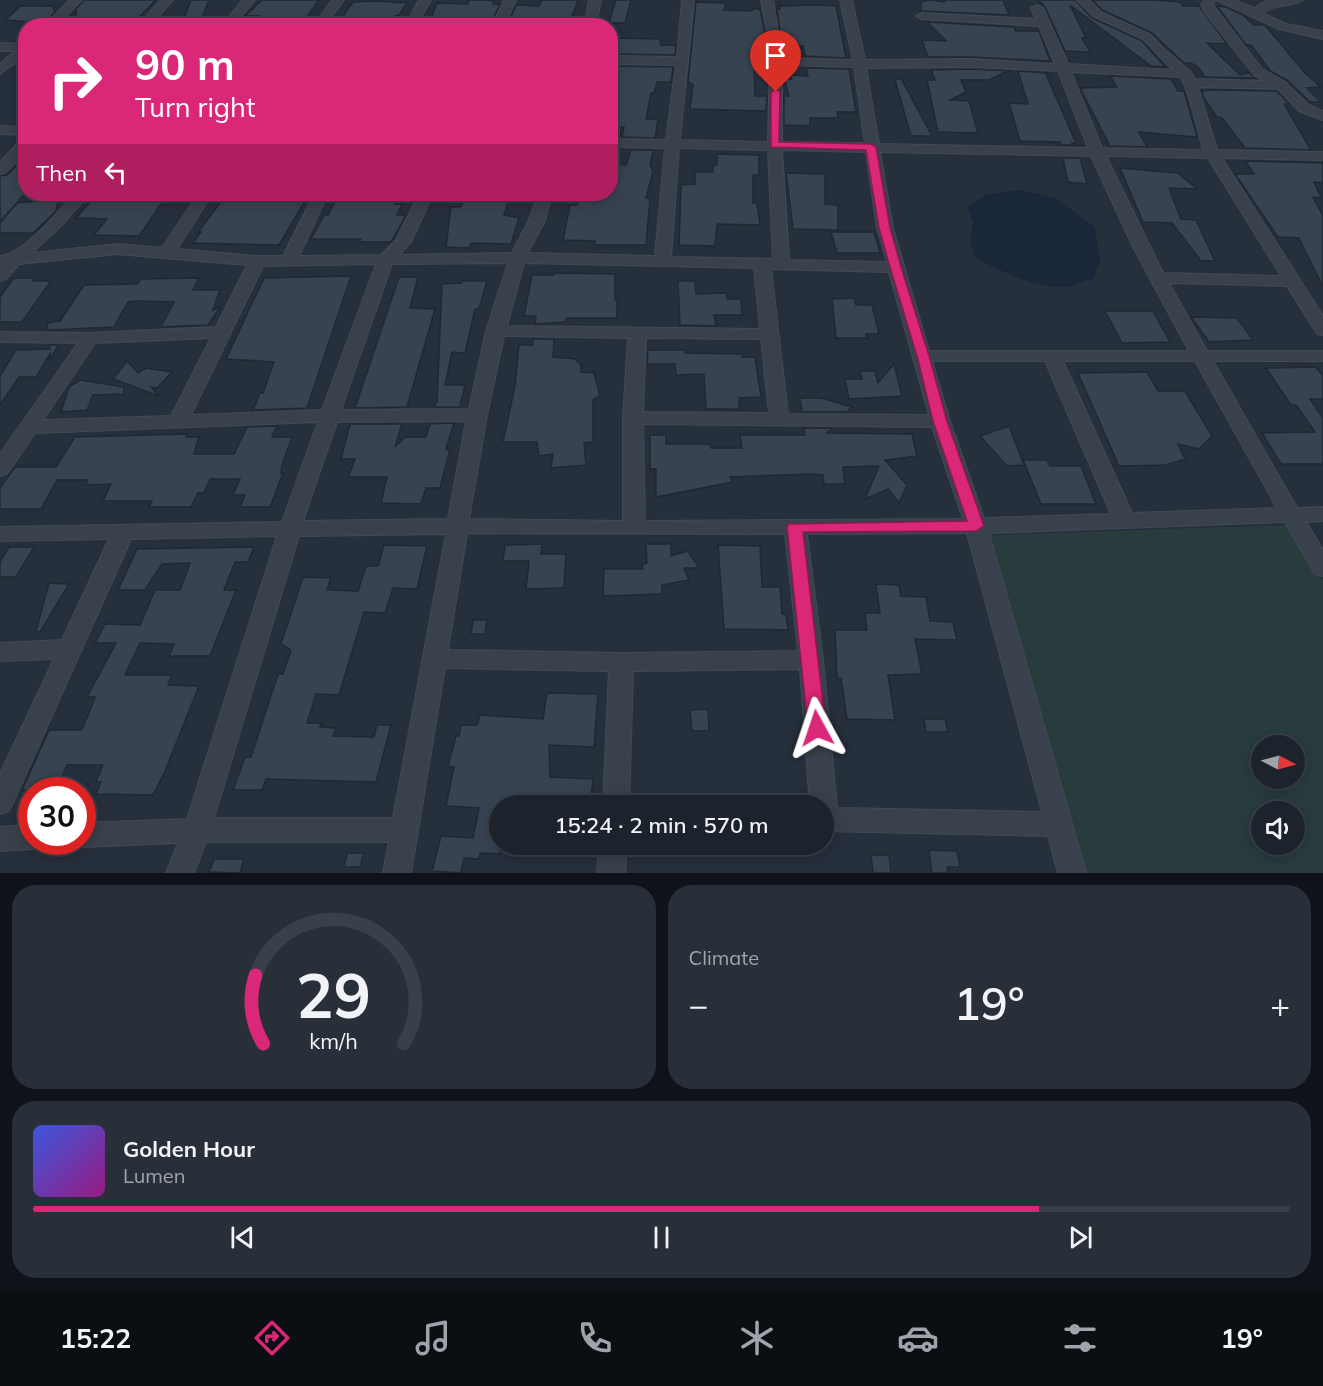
<!DOCTYPE html>
<meta charset="utf-8">
<style>
:root{--surface:#1c232d;--page:#292f39;--text:#f1f3f6;--muted:#a0a4aa;--line:#3a4049;--accent:#db2777}
body{margin:0;font-family:Mulish,sans-serif;background:var(--page);color:var(--text);height:100vh;display:flex;flex-direction:column;font-size:22px;white-space:nowrap}
*{box-sizing:border-box;margin:0}
p{font-size:20px;color:var(--muted)}
.icon{flex:none;width:33px;height:33px;fill:none;stroke:currentColor;stroke-width:2;stroke-linecap:round;stroke-linejoin:round}
.map{position:relative;height:873px;overflow:hidden}
.sheet{display:flex;flex-direction:column;gap:12px;padding:12px;background:#0f1319;flex:1}
.sheet>*{flex:none}
.hud{position:absolute;left:18px;top:18px;width:600px;height:183px;border-radius:24px;box-shadow:0 3px 15px #0003,0 0 0 2px var(--line);background:#db2777;color:#fff;overflow:hidden}
.needle{width:39px;rotate:96deg}
.controls{position:absolute;left:1251px;top:735px;display:grid;gap:12px}
.controls a{display:grid;place-items:center;width:54px;height:54px;border-radius:50%;background:var(--surface);box-shadow:0 3px 15px #0003,0 0 0 2px var(--line);font-size:30px}
.speed{position:absolute;left:18px;top:777px;display:flex;gap:12px;font-size:30px;font-weight:700;text-align:center}
.speed>*{display:grid;place-content:center;width:78px;height:78px;border-radius:50%;background:var(--surface);box-shadow:0 3px 15px #0003,0 0 0 2px var(--line);line-height:1}
.speed .limit{border:9px solid #d22;background:#fff;color:#111}
.pin{position:absolute;display:grid;place-items:center;width:51px;height:51px;color:#fff;margin:-62px -26px;border-radius:50% 50% 50% 0;rotate:-45deg;box-shadow:0 0 6px #0007}
.pin .icon{rotate:45deg}
.me{position:absolute;width:66px;margin:-33px;rotate:355deg;stroke-linejoin:round;filter:drop-shadow(0 0 4px #0008)}
.turn{display:flex;align-items:center;gap:21px;height:126px;padding:0 18px;font-size:27px}
.turn .icon{width:78px;height:78px;stroke-width:2.5}
.turn b{display:block;font-size:42px;line-height:51px}
.then{display:flex;align-items:center;height:57px;padding:0 18px;background:#0003;gap:12px;font-size:22px}
.big{font-size:45px;font-weight:600;line-height:1.1}
.sheet .card{flex:1;display:flex;flex-direction:column;justify-content:center;gap:9px;min-width:0;padding:0 21px;border-radius:24px;background:var(--page)}
.sheet .dial{align-items:center;gap:0}
.dial svg{height:156px;overflow:visible;fill:none;stroke:var(--line);stroke-width:7;stroke-linecap:round;text-anchor:middle}
.dial text{fill:var(--text);stroke:none}
.song{display:flex;align-items:center;gap:18px}
.cover{width:72px;height:72px;border-radius:9px;background:linear-gradient(135deg,hsl(230 70% 55%),hsl(310 70% 35%))}
.played{height:6px;border-radius:3px;background:linear-gradient(90deg,var(--accent) 80%,var(--line) 80%)}
.keys{display:flex;justify-content:space-around;direction:ltr}
.heat{display:flex;justify-content:space-between;align-items:center;font-size:33px;direction:ltr}
.sheet .tiles{flex:1;display:grid;gap:12px;grid-template-columns:1fr 1fr}
.card:last-child{grid-column:span 2}
.trip{position:absolute;left:489px;top:795px;width:345px;height:60px;border-radius:30px;background:var(--surface);box-shadow:0 3px 15px #0003,0 0 0 2px var(--line);font-weight:600;line-height:60px;text-align:center}
.tab-bar{display:flex;height:96px;justify-content:space-around;align-items:center;background:#0b0e12;color:var(--muted)}
.tab-bar .icon{width:42px;height:42px}
.tab-bar .selected{color:var(--accent)}
.tab-bar b{font-size:27px;color:var(--text)}
.map>svg:first-child{display:block}
.green{fill:#283b3d;fill-rule:evenodd}
.water{fill:#1a2739}
.building{fill:#384352;stroke:#202833;stroke-width:1.5}
.lines{fill:none;stroke-linecap:round;stroke-linejoin:round}
.street-casing{stroke:#424a55;stroke-width:2}
.street{fill:#39414c;fill-rule:evenodd}
.route{fill:#db2777;stroke:#8e194d;stroke-width:1.5}
</style>
<div class="map">
<svg width="1323" height="873" viewBox="0 0 1323 873">
<rect width="100%" height="100%" fill="#262f3c"/>
<!-- green -->
<path class="green" d="M1289 525 1323 580V873H1085L991 535ZM1262 746H1294V778H1262ZM1262 812H1294V844H1262Z"/>
<!-- water -->
<path class="water" d="M1020 190 1055 198 1095 227 1100 260 1094 278C1084 281 1072 287 1062 287 1030 286 1002 272 975 257L970 240 973 222 967 208 987 194Z"/>
<!-- building -->
<path class="building" d="M84 0H156L134 22 128 24 76 23V9Z
M191 0H209L199 26H181Z
M262 0H319L301 25H256L260 16H245Z
M469 0H487L494 1 493 4H500L490 26H428L437 3 468 4Z
M542 0H578L569 25 507 26 516 5 539 6Z
M616 0H631L625 23H609Z
M930 0 944 2 946 0H1003L1009 15 921 11V2Z
M1039 0H1075L1092 18 1142 41 1165 67 1151 66 1070 5 1086 38H1082L1090 52 1065 51 1045 7Z
M1092 0H1153L1180 2 1183 6H1199L1227 44 1207 43 1240 75 1249 73 1256 78 1205 77 1198 67 1191 63H1184L1152 33 1102 10Z
M375 1 407 3 399 15 385 19 382 25 336 26 353 2Z
M696 2 726 3 724 10 752 11 753 9H760L767 44H758V64H754L755 96H767L766 111 690 109 693 85 688 82Z
M818 5 836 6 846 58 805 56 803 46 782 45 777 9H780L779 6Z
M21 6H52L55 12 44 23 5 20Z
M1217 6 1226 7 1243 15 1254 25H1265L1305 73 1321 87 1307 88 1321 102H1310L1287 80 1267 69H1269L1251 45H1246Z
M927 22 1014 27 1016 31H1039L1050 61 971 57H928L922 40 946 41Z
M610 38 660 39 661 45H676L675 55 610 54Z
M610 66 673 67 671 82H657L654 93H651L646 119H658L655 138 622 137 624 127H610V85L614 71H610Z
M806 68 849 69 856 112H837L838 118H810V126L784 125V96H789L784 79H791V75L808 76Z
M971 69 1013 71 1003 73 989 80H961L966 92 950 100 969 101 978 133 938 132 927 80H935L931 70Z
M1018 71 1048 73 1046 74 1076 143H1072L1074 145H1060V142L1020 141 1009 103 1028 104Z
M1110 76 1171 79 1178 91H1184L1197 137 1139 132 1147 147 1110 146 1080 88 1117 87Z
M901 78 912 99 932 136H911L895 80Z
M1215 90 1277 91 1289 104H1284L1311 150 1245 148 1222 118 1217 117 1203 97 1202 91Z
M631 150H652L653 152 650 165 653 172 646 198H650L646 245H594L595 241 563 240 570 205H577L580 194H610V169H616L617 164 626 165Z
M717 154 759 155V175H753V203H757L760 225 717 224 715 246 679 245 681 185 695 184V172H713V165H717Z
M26 156V193L0 221V176L7 175Z
M1063 158H1080L1087 184 1068 182Z
M1245 161 1323 163V183L1314 182 1321 198 1313 197 1323 216V287L1299 238 1278 237 1235 174H1254Z
M1120 168 1178 173 1197 189 1169 188 1181 219 1196 220 1215 261H1201L1172 223 1143 222Z
M786 173 825 174V204L838 205V230L793 229Z
M97 194H168L139 236 94 235 107 219 76 218Z
M227 194H309L279 245 193 243 201 232H198Z
M376 194 399 195 395 204H402L397 215H406L391 242H359L361 239H311L324 215H328L335 201H372Z
M495 194H511L504 215 519 218 511 244 471 243 469 248 446 247 451 207H461L463 202 492 201Z
M58 199 56 211 33 233H0V223L17 203Z
M831 232H874L880 253H837Z
M554 273 615 274V300H617V318H567L566 322 535 324 536 316H524L532 275H554Z
M351 276 307 408 253 410 260 393H263L274 362 226 359 264 278Z
M399 277H418L410 308 435 309 407 407 355 408Z
M14 278H35L33 281H51L22 322H0V297Z
M199 278 193 290H220L213 310 221 306 208 325 161 327 174 302 134 301 128 302 114 327 48 330 47 323 60 321 84 285 137 284 141 279Z
M462 281H487L479 309H475L465 353 452 352 445 385H465L460 407H434L437 401 442 284 461 283Z
M678 281H695L696 294 726 293 727 299H741L742 315H714L716 326 680 325Z
M854 298 856 305H872L879 334H866L867 338H836L832 299Z
M1105 311H1153L1170 342 1122 343Z
M1191 317 1237 318 1253 340 1209 342Z
M533 339H554L553 357 575 359 581 365V372L594 373 600 395 593 400V442L584 443 586 465 551 468 553 454 539 456 537 442H503L515 386 519 345H533Z
M49 345H59L50 359V354L36 377H19L0 405V376L16 350 50 349Z
M648 350H685V353L742 354V357H755L761 397 739 398V409H706L704 374 676 375 675 364H647Z
M127 361 138 373 146 368 172 372 157 388 151 387 159 396 113 379Z
M894 364 902 396 849 399 845 379H862L860 371H875L878 383Z
M1316 367 1323 376V399H1310L1323 418V464H1281L1262 433 1315 432 1296 405H1291L1266 368Z
M1147 372 1158 391H1185L1212 436 1199 449 1178 444 1185 459 1166 465 1119 466 1078 373Z
M80 380 124 387V394L93 395 87 410 61 412 69 387Z
M800 398H821L852 407 847 412H802Z
M454 423 446 449 450 450 440 488H426L421 504 381 503 387 477H348L355 459H341L350 424H402L395 447 405 437H426L430 424Z
M277 426 272 437H292L282 465 281 473H283L270 507H240L245 495H233L240 479H210L204 493H198L191 507H149L152 501H103L111 484 85 485 88 480H57L41 509H0V488L15 467H56L75 437 187 434 186 437H199L194 454H234L247 427Z
M1009 426 1024 465 1007 466 980 436Z
M804 428H832L827 433 912 434 917 456 885 460 907 485 899 503 888 489 865 499 879 466 843 467 845 484H824L823 475 813 474 730 477 733 482 656 497V469H650V435H666V444H710L711 448H742L740 435H805Z
M1023 460H1047L1050 466H1081L1096 504H1041Z
M542 544 541 554H566L564 588 526 589 529 561H503L505 545Z
M646 544H671V556L688 551 699 568H684L689 580 662 585V594L603 596 604 569H643L642 565 647 563Z
M384 545 427 546 417 589 393 588 385 613 364 612 339 695 316 694 307 723H321L320 727 336 728 333 736 374 737 377 725H391L376 782 266 779 262 790H233L245 757H251L278 674H283L291 650 281 644 303 577 331 578 327 590 358 591 366 566H378Z
M718 545 760 546 762 587H780L782 614 786 615 788 630 724 629Z
M9 547H34L16 577H0V562Z
M254 547 248 562H235L224 590H236L210 656H169L174 644 140 643 125 675H172L168 685 199 686 165 771 153 795 96 794 101 782H96L103 765H67L57 790H22L49 730H82L95 697H87L116 643H95L105 624 140 625 155 590H180L190 563 162 564 145 590H118L137 549Z
M49 583 69 584 40 632 36 631Z
M876 584 899 585 901 596 926 597 930 621 953 622 957 640 915 639 922 674 888 675 895 720 847 719 841 678H837L835 630H867L865 613H880Z
M473 620H487L485 634H471Z
M547 693 598 694 594 747 549 745 550 777 593 779 590 806H500V854L480 853 479 859 464 858 461 873 432 871 441 836 473 838 479 808 446 806 454 767 448 766 456 736H459L461 725H477L480 715 543 719Z
M708 709 709 731H692L690 710Z
M924 719H945L948 732H926Z
M929 850 957 851 960 867H947L948 873H932Z
M347 853H364L360 867H344Z
M871 855H889L891 873H873Z
M214 859H244L240 873 209 872Z"/>
<g class="lines">
<defs>
<path id="street" d="M70 0H82L56 26H44Z
M161 0H173L149 26H137Z
M243 0H255L233 26H221Z
M332 0H344L325 26H314Z
M419 0H431L416 26H405Z
M504 0H516L504 26H492Z
M589 0H601L596 26H584Z
M682 0H694L680 140 768 142 770 49 761 0H773L782 58 853 60 840 0H852L865 60 971 59 1055 64 1039 26 922 19 916 16 922 13 1036 19 1031 8 1037 5 1043 8 1068 64 1173 70 1143 39 1093 16 1077 0H1089L1101 12 1151 35 1164 49 1190 71 1195 79 1265 81 1254 75 1206 14 1201 5 1205 0H1234L1254 8 1268 0H1303C1291 8 1277 2 1263 13L1286 24 1323 31V39L1279 29 1216 0 1213 5 1262 69 1285 82 1309 105 1323 111V120L1299 111 1278 89 1198 87 1217 150 1323 152V160L1222 158 1323 316V335L1317 334 1287 286 1169 283 1207 351H1323V361H1213L1297 508 1323 507V521L1306 522 1323 550V576L1315 574 1285 522 989 533 1086 873H1058L1048 836 824 831V806H810L800 669 633 671 629 806H603L609 671 445 668 411 873H383L389 842H206L194 873H166L178 843 82 847 72 843 71 842H82V823L187 819 277 536 131 539 13 803 9 811 0 814V774L54 659 0 661V643L62 640 109 539 0 541V527L282 522 318 422 35 433 7 474 0 476V454L78 343 0 342V332L90 333 216 327 247 265 118 254 19 264 6 279 0 281V256C24 254 58 212 74 194H89L60 227 32 253 118 244 162 248 198 194H212L177 249 257 256H283L314 194H328L299 256 381 255 396 240 419 194H433L411 242 399 255 512 253 529 220 538 194H552L545 220 528 253 655 256 665 148 610 147V139L666 140 676 65 610 64V56L677 57ZM782 65 854 67 865 143 782 142ZM971 67 1058 71 1088 148 879 144 866 68ZM1071 72 1181 77C1192 100 1196 125 1203 150L1102 148ZM679 148 768 150 773 259 671 257ZM782 150 866 152 877 228 887 262 789 260ZM880 152 1091 156 1134 249 1189 351H929L893 228ZM1106 156 1208 158 1281 276 1163 273ZM508 263 486 331 469 409 341 410 392 264ZM524 263 754 268 760 329 507 326ZM376 264 322 410 191 415 263 266ZM771 269 889 272 929 415 788 414ZM504 336 628 338 623 418V521L469 519 487 415ZM211 338 171 416 43 420 95 343ZM646 338 761 339 769 413 643 412ZM932 361H1045L1111 514 984 518 950 421ZM1063 361H1195L1277 508 1132 513ZM466 421 448 519 303 521 337 422ZM643 424 932 427 963 519 645 521ZM467 533 785 534 798 651 621 653 448 650ZM967 533 1042 812 837 808 823 660 807 534ZM446 534 393 818H214L299 536Z
M0 43 26 44V55L0 74V64L15 51H0Z
M0 126 26 127V135L0 134Z
M26 139V152L5 173 0 174V162L21 140Z
M32 825V842H44L42 845 32 849 0 851V827Z
M599 844H627L625 873H597Z"/>
</defs>
<!-- street casing -->
<use href="#street" class="street-casing"/>
<!-- street -->
<use href="#street" class="street"/>
</g>
<!-- route -->
<path class="route" d="M776 89 780 92 779 142 871 144 876 147 890 228 901 267 929 356 947 421 984 526 976 531 803 532 826 728 823 733 817 735 811 733 808 728 787 527 789 524 967 521 933 421 917 356 890 267 879 228 866 150 771 147V92Z"/>
</svg>
<div class="controls">
<a><svg class="needle" viewBox="-14 -14 28 28"><path d="M0-13l5 13h-10z" fill="#e53935"/><path d="M0 13l5-13h-10z" fill="#a0a4aa"/></svg></a>
<a><svg class="icon" aria-label="sound" viewBox="0 0 24 24"><path d="M4 9h4l5-4v14l-5-4H4zM17 9q2 3 0 6"/></svg></a>
</div>
<div class="speed"><div class="limit">30</div></div>
<div class="pin" style="left:776px;top:92px;background:#d93025"><svg class="icon" aria-label="arrive" viewBox="0 0 24 24"><path d="M6 21V4h12l-3 4 3 4H6"/></svg></div>
<svg class="me" style="left:817px;top:728px" viewBox="-20 -20 40 40"><path d="M0-17L14 15 0 8-14 15z" fill="#db2777" stroke="#fff" stroke-width="4"/></svg>
<div class="trip">15:24 · 2 min · 570 m</div>
<div class="hud">
<div class="turn"><svg class="icon" aria-label="right" viewBox="0 0 24 24"><path d="M7 20v-9h11M14 6l5 5-5 5"/></svg><div><b>90 m</b>Turn right</div></div>
<div class="then">Then<svg class="icon" aria-label="left" viewBox="0 0 24 24"><path d="M17 20v-9H6M10 6l-5 5 5 5"/></svg></div>
</div>
</div>
<section class="sheet">
<div class="tiles">
<div class="card dial"><svg viewBox="0 0 100 80">
<path d="M14 69A42 42 0 1 1 86 69"/>
<path d="M14 69A42 42 0 0 1 10 34" stroke="#db2777"/>
<text x="50" y="56" font-size="32" font-weight="700">29</text>
<text x="50" y="72" font-size="11">km/h</text>
</svg></div>
<div class="card"><p>Climate</p>
<div class="heat"><a>−</a><b class="big">19°</b><a>+</a></div>
</div>
<div class="card">
<div class="song"><i class="cover"></i><div><b>Golden Hour</b><p>Lumen</p></div></div>
<div class="played"></div>
<div class="keys"><svg class="icon" aria-label="previous" viewBox="0 0 24 24"><path d="M18 5L8 12l10 7zM5 5v14"/></svg><svg class="icon" aria-label="pause" viewBox="0 0 24 24"><path d="M8 5v14M16 5v14"/></svg><svg class="icon" aria-label="next" viewBox="0 0 24 24"><path d="M6 5l10 7-10 7zM19 5v14"/></svg></div>
</div>
</div>
</section>
<nav class="tab-bar">
<b>15:22</b>
<svg class="icon selected" aria-label="directions" viewBox="0 0 24 24"><path d="M12 3l9 9-9 9-9-9zM9 14v-3h6M13 9l2 2-2 2"/></svg>
<svg class="icon" aria-label="music" viewBox="0 0 24 24"><path d="M9 18V5l10-2v13"/><circle cx="6" cy="18" r="3"/><circle cx="16" cy="16" r="3"/></svg>
<svg class="icon" aria-label="phone" viewBox="0 0 24 24"><path d="M5 4h4l2 5-3 2q2 4 5 5l2-3 5 2v4C11 20 4 13 5 4z"/></svg>
<svg class="icon" aria-label="climate" viewBox="0 0 24 24"><path d="M12 3v18M4 7l16 10M4 17L20 7"/></svg>
<svg class="icon" aria-label="car" viewBox="0 0 24 24"><path d="M5 17H2v-5l4-1 3-4h7l3 4 3 1v5h-3M9 17h6M6 11h13"/><circle cx="7" cy="17" r="2"/><circle cx="17" cy="17" r="2"/></svg>
<svg class="icon" aria-label="filters" viewBox="0 0 24 24"><path d="M4 7h16M4 17h16"/><circle cx="9" cy="7" r="2"/><circle cx="15" cy="17" r="2"/></svg>
<b>19°</b>
</nav>
